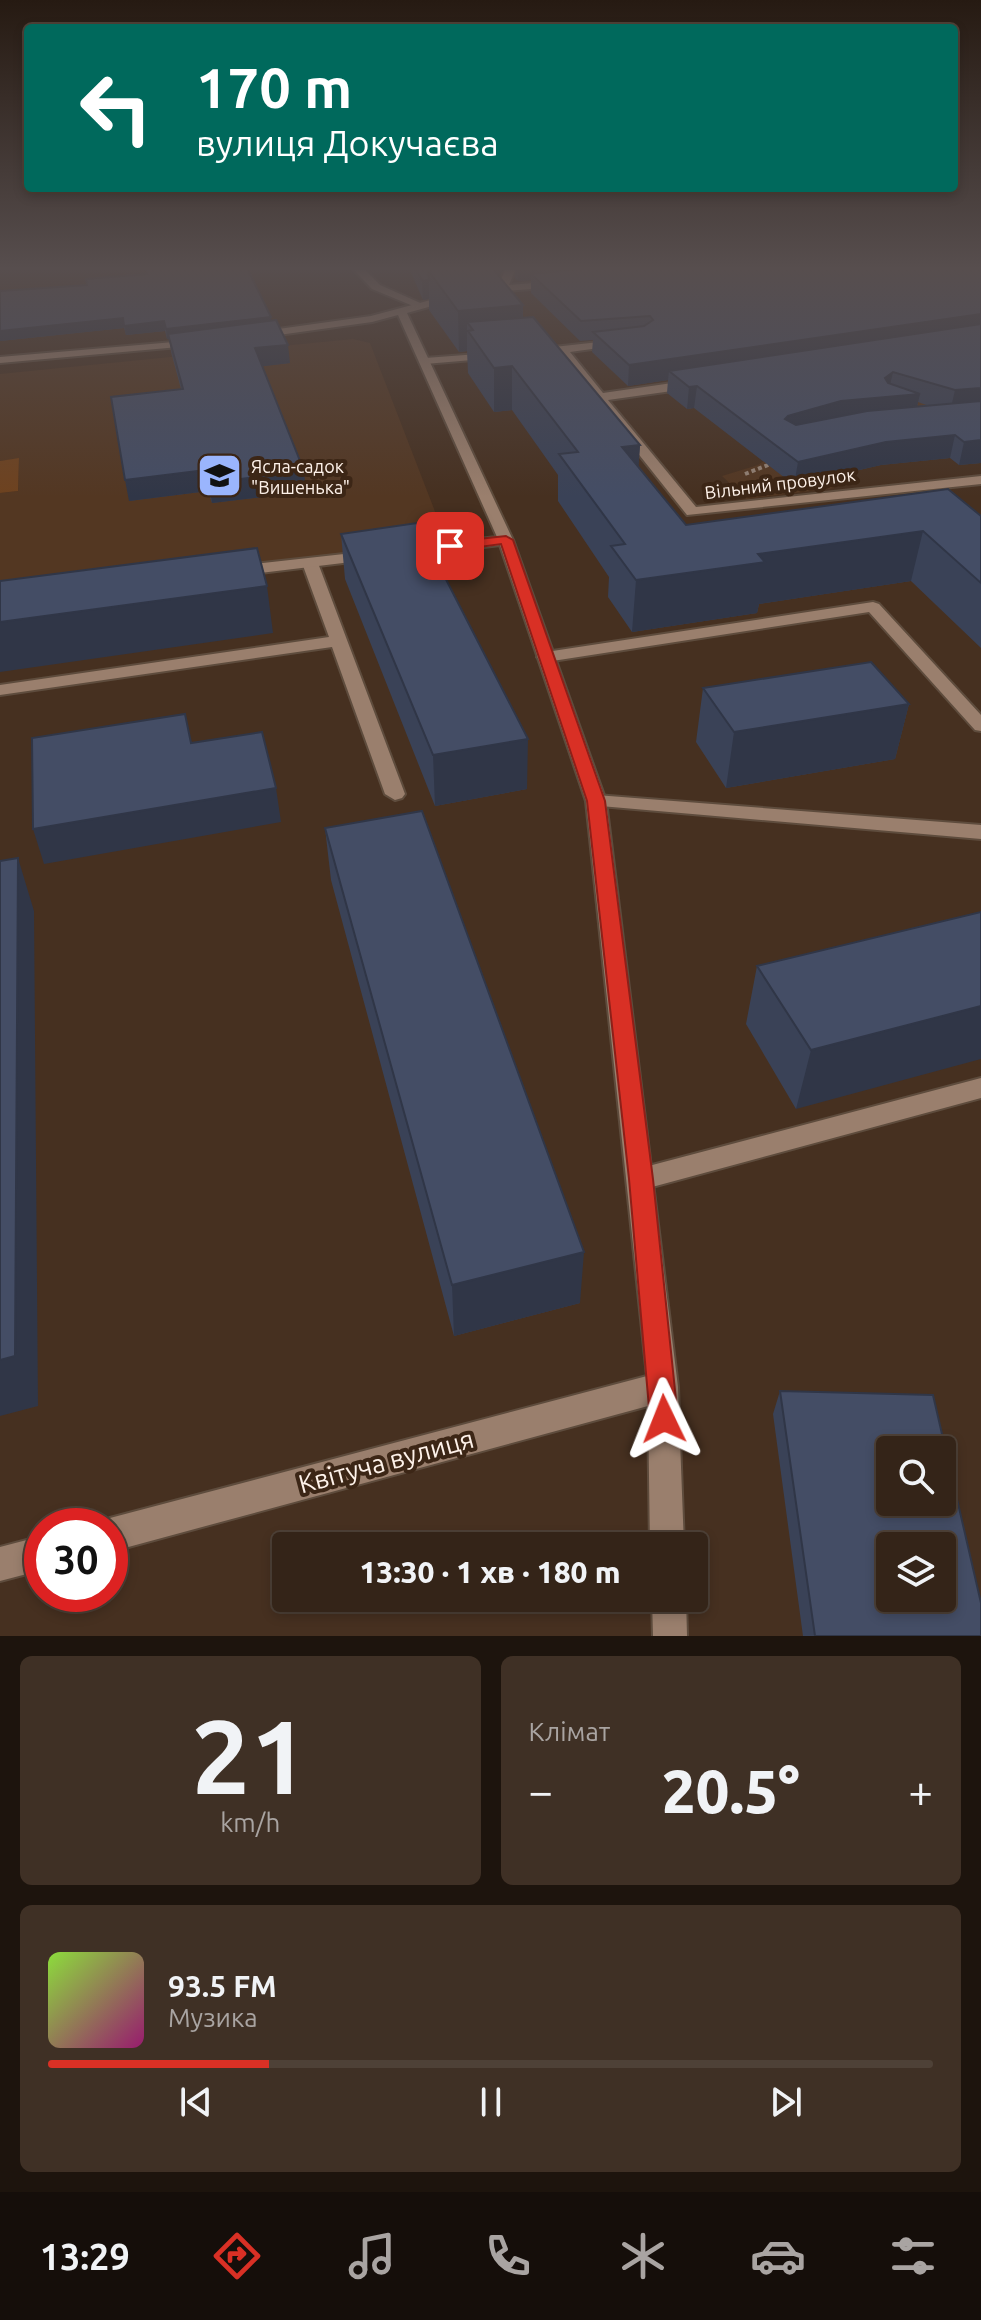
<!DOCTYPE html>
<html lang="uk">
<meta charset="utf-8">
<style>
:root{--surface:#342418;--page:#3f3025;--text:#f1f3f6;--muted:#a9a4a2;--line:#4e4137;--accent:#d93025}
body{margin:0;font-family:Ubuntu,sans-serif;background:var(--page);color:var(--text);height:100vh;display:flex;flex-direction:column;font-size:30px;white-space:nowrap}
*{box-sizing:border-box;margin:0}
p{font-size:26px;color:var(--muted)}
.icon{flex:none;width:44px;height:44px;fill:none;stroke:currentColor;stroke-width:2;stroke-linecap:round;stroke-linejoin:round}
.map{position:relative;height:1636px;overflow:hidden}
.drawer{display:flex;flex-direction:column;gap:20px;padding:20px;background:#1d140d;flex:1}
.drawer>*{flex:none}
.banner{position:absolute;left:24px;top:24px;width:934px;height:168px;border-radius:8px;box-shadow:0 4px 12px #0003,0 0 0 2px var(--line);background:#00695c;color:#fff;overflow:hidden}
.buttons{position:absolute;left:876px;top:1436px;display:grid;gap:16px}
.buttons a{display:grid;place-items:center;width:80px;height:80px;border-radius:8px;background:var(--surface);box-shadow:0 4px 12px #0003,0 0 0 2px var(--line);font-size:40px}
.speed{position:absolute;left:24px;top:1508px;display:flex;gap:16px;font-size:40px;font-weight:700;text-align:center}
.speed>*{display:grid;place-content:center;width:104px;height:104px;border-radius:50%;background:var(--surface);box-shadow:0 4px 12px #0003,0 0 0 2px var(--line);line-height:1}
.speed .limit{border:12px solid #d22;background:#fff;color:#111}
.pin{position:absolute;display:grid;place-items:center;width:68px;height:68px;color:#fff;margin:-34px;border-radius:16px;box-shadow:0 4px 12px #0006}
.me{position:absolute;width:88px;margin:-44px;rotate:358deg;stroke-linejoin:round;filter:drop-shadow(0 0 6px #0008)}
.turn{display:flex;align-items:center;gap:28px;height:168px;padding:0 40px;font-size:36px}
.turn .icon{width:104px;height:104px;stroke-width:2.5}
.turn b{display:block;font-size:56px;line-height:68px}
.big{font-size:60px;font-weight:800;line-height:1.1}
.drawer .card{flex:1;display:flex;flex-direction:column;justify-content:center;gap:12px;min-width:0;padding:0 28px;border-radius:12px;background:var(--page)}
.drawer .dial{align-items:center;gap:0}
.dial b{font-size:104px;line-height:1}
.song{display:flex;align-items:center;gap:24px}
.cover{width:96px;height:96px;border-radius:12px;background:linear-gradient(135deg,hsl(90 70% 55%),hsl(320 70% 35%))}
.played{height:8px;border-radius:4px;background:linear-gradient(90deg,var(--accent) 25%,var(--line) 25%)}
.keys{display:flex;justify-content:space-around;direction:ltr}
.heat{display:flex;justify-content:space-between;align-items:center;font-size:44px;direction:ltr}
.drawer .tiles{flex:1;display:grid;gap:20px;grid-template-columns:1fr 1fr}
.card:last-child{grid-column:span 2}
.trip{position:absolute;left:272px;top:1532px;width:436px;height:80px;border-radius:8px;background:var(--surface);box-shadow:0 4px 12px #0003,0 0 0 2px var(--line);font-weight:800;line-height:80px;text-align:center}
.menu{display:flex;height:128px;justify-content:space-around;align-items:center;background:#150e0a;color:var(--muted)}
.menu .icon{width:56px;height:56px}
.menu .active{color:var(--accent)}
.menu b{font-size:36px;color:var(--text)}
.map>svg:first-child{display:block}
.built{fill:#533722}
.green{fill:#6e421f}
.lines{fill:none;stroke-linecap:round;stroke-linejoin:round}
.service-casing{stroke:#5e4c3d;stroke-width:4}
.minor-casing{stroke:#5e4c3d;stroke-width:4}
.path{stroke:#948275;stroke-width:4;stroke-dasharray:4 3;stroke-linecap:butt}
.service{fill:#9a7f6d;fill-rule:evenodd}
.minor{fill:#9a7f6d;fill-rule:evenodd}
.wall{fill:#3a4257;fill-rule:evenodd}
.shaded-wall{fill:#303647}
.building{fill:#444d65;stroke:#303647;stroke-width:2;fill-rule:evenodd}
.route{fill:#d93025;stroke:#8d1f18;stroke-width:2}
.labels{text-anchor:middle;dominant-baseline:central;stroke-width:8;stroke-linejoin:round;paint-order:stroke}
.far-poi-label{font-size:18px;fill:#fef2ea;stroke:#3c2616;text-anchor:start}
.far-street-label{font-size:18px;fill:#fef2ea;stroke:#3c2616}
.near-street-label{font-size:26px;fill:#fef2ea;stroke:#3c2616}
</style>
<div class="map">
<svg width="981" height="1636" viewBox="0 0 981 1636">
<rect width="100%" height="100%" fill="#463020"/>
<!-- built -->
<path class="built" d="M353 339 370 343 441 527 408 546 0 594V493L18 491 19 459 0 461V374Z
M953 391 981 410 787 440 835 488 746 499 722 476 758 465 782 448 762 427Z"/>
<!-- green -->
<path class="green" d="M19 458 18 491 0 493V461Z"/>
<g class="lines">
<defs>
<path id="service" d="M352 268H363L380 285 427 306 418 308 372 289Z
M617 340 623 343 621 345 570 352 603 393 693 380 699 384 693 388 608 400 696 507 981 476V484L687 515 559 354 536 355 530 352 536 349Z
M492 353 498 356 496 358 425 364 419 361 425 358Z
M310 558 318 563 405 794 402 798 395 800 385 794 332 647 0 695V685L329 637 302 563Z
M873 602 879 604 981 715V731L975 730 869 612 546 662 537 657 546 652Z
M596 795 981 825V839L589 805 586 801 589 797Z
M981 1078V1098L641 1190 632 1187 628 1179 632 1171 641 1168Z"/>
<path id="minor" d="M506 268H516L509 285 558 281 563 284 558 287 480 293V289L498 286Z
M453 294 458 297 457 299 407 313 513 540 606 801 678 1387 684 1546H650L648 1406 110 1552V1526H97L110 1518 647 1376 586 801 500 545 402 557 394 552 402 547 497 537 398 315 372 322 257 338 251 335 257 332 371 316Z
M197 340 201 341V345L0 363V357Z
M371 551 379 556 376 559 236 576 228 571 236 566Z
M42 1536V1570L0 1581V1547Z
M652 1598H686L687 1636H653Z"/>
</defs>
<!-- service casing -->
<use href="#service" class="service-casing"/>
<!-- minor casing -->
<use href="#minor" class="minor-casing"/>
<!-- path -->
<path class="path" d="M745 474 773 463"/>
<!-- service -->
<use href="#service" class="service"/>
<!-- minor -->
<use href="#minor" class="minor"/>
</g>
<!-- wall -->
<path class="wall" d="M409 268H504L499 277 523 305V318L640 445 638 467 686 525 981 516V648L911 581 759 604 757 613 632 632 608 597 609 577 558 501V475L512 410 494 412 468 373 467 351 459 352 429 310V299L423 300Z
M515 268H981V463L959 465 950 458 881 465 794 485 694 408 687 409 667 393 668 380 628 386 592 352 593 340 580 341 531 293V280L518 281 515 278ZM918 402 929 406 917 407Z
M0 291 272 321 290 363 262 366 306 492 212 503 208 491 129 501 181 389 171 352 169 338 167 339 165 331 126 335 124 328 0 341Z
M341 534 527 789 435 806 345 579Z
M703 688 909 704 895 759 726 788 696 742Z
M325 828 580 1303 454 1336 331 880Z
M981 912 796 1109 746 1024 757 966Z
M780 1391 981 1636H803L773 1414Z"/>
<!-- shaded-wall -->
<path class="shaded-wall" d="M479 268H504L496 283Z
M518 268H668L531 274V280L518 281Z
M429 280V299L423 300 422 281Z
M523 305 522 346 473 330 467 322V351L459 352 458 311Z
M981 314V333L669 371 668 380 628 386 629 365Z
M271 317 272 326 167 339 166 329Z
M123 318 124 328 0 341V331Z
M164 321 165 331 126 335 124 326Z
M288 345 290 363 257 367 255 348Z
M512 366V410L494 412V368Z
M893 372 888 394H920L915 415 784 438 785 419 788 416 841 401 885 378Z
M697 386 694 408 687 409 689 387Z
M981 388V409L950 412 955 390Z
M955 435 950 458 881 465 794 485 798 462 886 442Z
M981 440V463L959 465 964 442Z
M640 445 637 492 622 447Z
M205 470 208 491 129 501 125 480Z
M304 471 306 492 212 503 209 483Z
M923 531 911 581 759 604 757 613 632 632 636 580 758 554Z
M267 586 273 633 0 672V622Z
M909 704 895 759 726 788 734 732Z
M528 739 527 789 435 806 433 755Z
M276 788 281 822 44 864 33 829Z
M18 858 34 911 38 1406 0 1416V1360Z
M981 1006V1059L796 1109 811 1050Z
M584 1252 580 1303 454 1336 452 1285Z"/>
<!-- building -->
<path class="building" d="M146 268H247L271 317 166 329 164 321 124 326 123 318 0 331V291L87 285 86 279 147 274Z
M416 268H436L428 270 429 280 422 281Z
M436 268H492L523 305 458 311 428 270Z
M590 268H981V314L629 365 593 332 644 326 653 320 650 316 581 321 531 274Z
M533 317 640 445 622 447 686 525 948 489 981 516V583L923 531 758 554 765 562 636 580 611 546 625 544 559 454 578 452 512 366 494 368 468 331 473 330 467 322Z
M276 320 288 345 255 348 304 471 209 483 205 470 125 480 111 397 183 389 168 334Z
M981 324V388L955 390 893 372 885 378 888 383 920 394 841 401 788 416 785 419 796 425 867 411 981 401V440L964 442 955 435 886 442 798 462 697 386 689 387 669 371Z
M417 523 528 739 433 755 341 534Z
M257 548 267 586 0 622V581Z
M871 662 909 704 734 732 703 688Z
M185 714 191 743 262 732 276 788 33 829 32 738Z
M422 811 584 1252 452 1285 325 828Z
M18 858 15 1356 0 1360V861Z
M981 912V1006L811 1050 757 966Z
M780 1391 933 1395 981 1603V1636H815ZM890 1450H942V1502H890ZM890 1546H942V1598H890Z"/>
<!-- sky -->
<linearGradient id="sky" x2="0" y2="1"><stop stop-color="#261a12"/><stop offset="0.54" stop-color="#574e4e"/><stop offset="1" stop-color="#574e4e" stop-opacity="0"/></linearGradient>
<rect width="981" height="497" fill="url(#sky)"/>
<!-- route -->
<path class="route" d="M506 536 513 540 605 801 653 1179 678 1419 674 1429 664 1433 654 1429 650 1419 629 1179 587 801 501 544 450 551 443 546 450 542Z"/>
<!-- icons -->
<defs>
<symbol id="school-square" viewBox="-11 -11 22 22"><rect x="-9" y="-9" width="18" height="18" rx="4" fill="#9ab5fd" stroke="#3c2616"/><path d="M0-5L7-2L0 1L-7-2ZM-4 1L0 2.5L4 1V4Q0 6-4 4Z" fill="#111"/></symbol>
</defs>
<g fill-rule="evenodd">
<use href="#school-square" x="194" y="450" width="51" height="51"/>
</g>
<g class="labels">
<!-- far-poi labels -->
<g class="far-poi-label">
<text x="251" y="466">Ясла-садок<tspan x="251" dy="21">"Вишенька"</tspan></text>
</g>
<!-- far-street labels -->
<g class="far-street-label">
<text transform="translate(780 483) rotate(-7)">Вільний провулок</text>
</g>
<!-- near-street labels -->
<g class="near-street-label">
<text transform="translate(386 1461) rotate(-15)">Квітуча вулиця</text>
</g>
</g>
</svg>
<div class="buttons">
<a><svg class="icon" aria-label="search" viewBox="0 0 24 24"><circle cx="10" cy="10" r="6"/><path d="M15 15l6 6"/></svg></a>
<a><svg class="icon" aria-label="layers" viewBox="0 0 24 24"><path d="M12 4l9 5-9 5-9-5zM3 14l9 5 9-5"/></svg></a>
</div>
<div class="speed"><div class="limit">30</div></div>
<div class="pin" style="left:450px;top:546px;background:#d93025"><svg class="icon" aria-label="arrive" viewBox="0 0 24 24"><path d="M6 21V4h12l-3 4 3 4H6"/></svg></div>
<svg class="me" style="left:664px;top:1419px" viewBox="-20 -20 40 40"><path d="M0-17L14 15 0 8-14 15z" fill="#d93025" stroke="#fff" stroke-width="4"/></svg>
<div class="trip">13:30 · 1 хв · 180 m</div>
<div class="banner">
<div class="turn"><svg class="icon" aria-label="left" viewBox="0 0 24 24"><path d="M17 20v-9H6M10 6l-5 5 5 5"/></svg><div><b>170 m</b>вулиця Докучаєва</div></div>
</div>
</div>
<section class="drawer">
<div class="tiles">
<div class="card dial"><b>21</b><p>km/h</p></div>
<div class="card"><p>Клімат</p>
<div class="heat"><a>−</a><b class="big">20.5°</b><a>+</a></div>
</div>
<div class="card">
<div class="song"><i class="cover"></i><div><b>93.5 FM</b><p>Музика</p></div></div>
<div class="played"></div>
<div class="keys"><svg class="icon" aria-label="previous" viewBox="0 0 24 24"><path d="M18 5L8 12l10 7zM5 5v14"/></svg><svg class="icon" aria-label="pause" viewBox="0 0 24 24"><path d="M8 5v14M16 5v14"/></svg><svg class="icon" aria-label="next" viewBox="0 0 24 24"><path d="M6 5l10 7-10 7zM19 5v14"/></svg></div>
</div>
</div>
</section>
<nav class="menu">
<b>13:29</b>
<svg class="icon active" aria-label="directions" viewBox="0 0 24 24"><path d="M12 3l9 9-9 9-9-9zM9 14v-3h6M13 9l2 2-2 2"/></svg>
<svg class="icon" aria-label="music" viewBox="0 0 24 24"><path d="M9 18V5l10-2v13"/><circle cx="6" cy="18" r="3"/><circle cx="16" cy="16" r="3"/></svg>
<svg class="icon" aria-label="phone" viewBox="0 0 24 24"><path d="M5 4h4l2 5-3 2q2 4 5 5l2-3 5 2v4C11 20 4 13 5 4z"/></svg>
<svg class="icon" aria-label="climate" viewBox="0 0 24 24"><path d="M12 3v18M4 7l16 10M4 17L20 7"/></svg>
<svg class="icon" aria-label="car" viewBox="0 0 24 24"><path d="M5 17H2v-5l4-1 3-4h7l3 4 3 1v5h-3M9 17h6M6 11h13"/><circle cx="7" cy="17" r="2"/><circle cx="17" cy="17" r="2"/></svg>
<svg class="icon" aria-label="filters" viewBox="0 0 24 24"><path d="M4 7h16M4 17h16"/><circle cx="9" cy="7" r="2"/><circle cx="15" cy="17" r="2"/></svg>
</nav>
